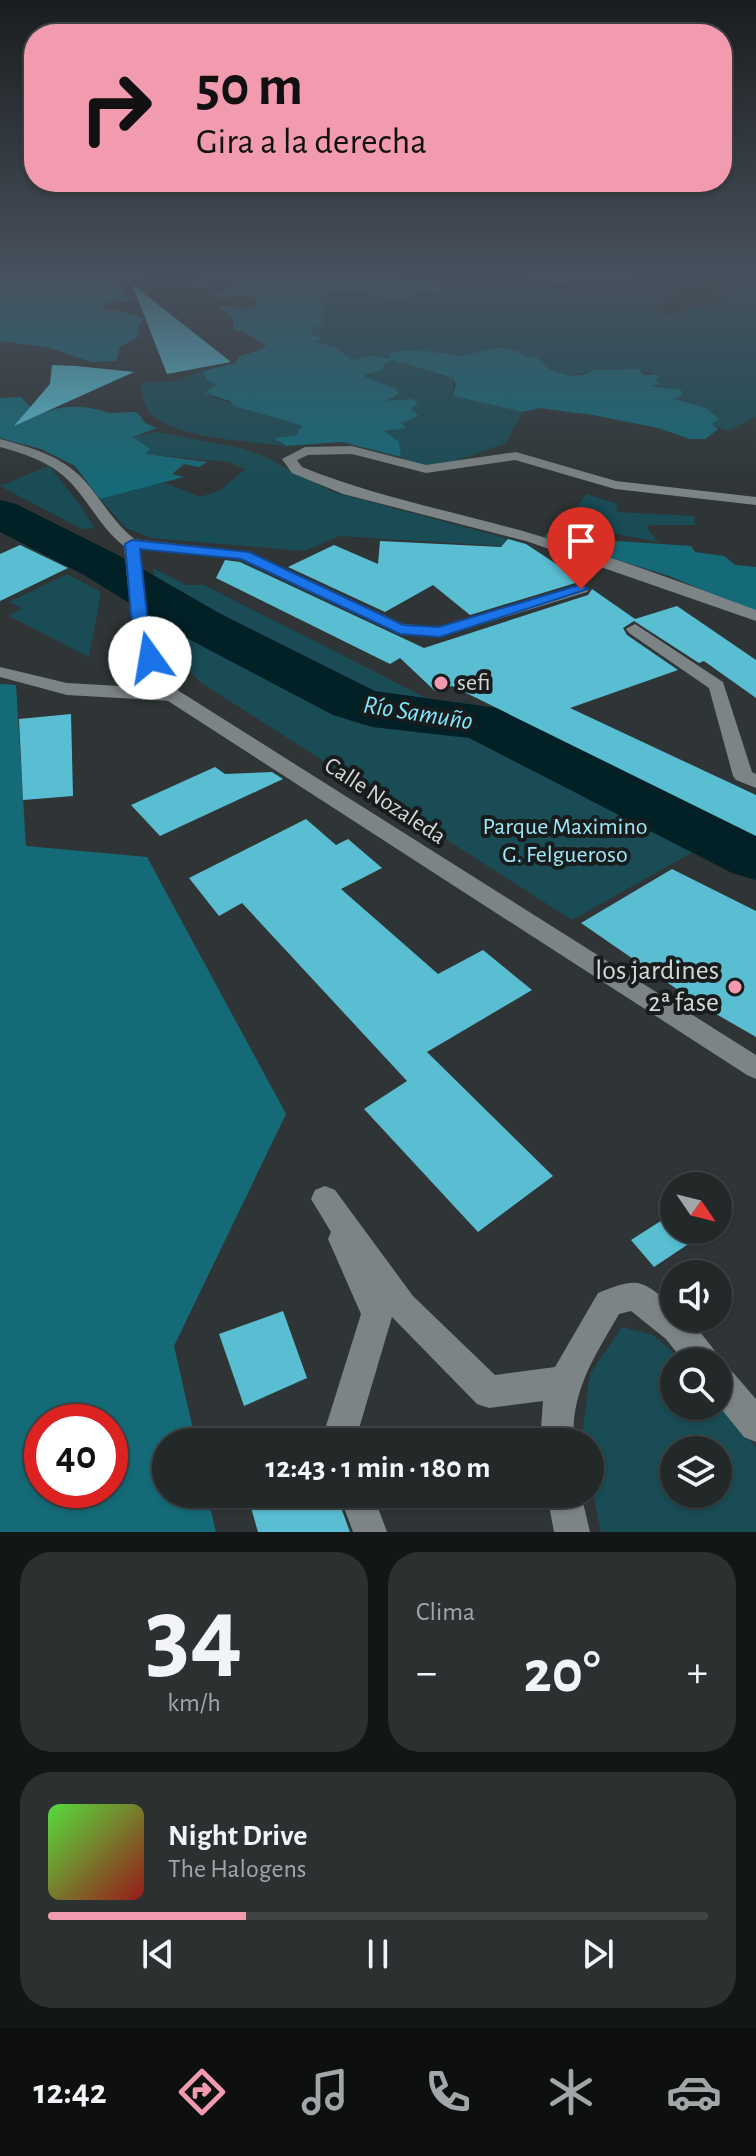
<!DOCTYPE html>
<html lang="es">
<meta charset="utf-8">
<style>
:root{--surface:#232828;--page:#2b3030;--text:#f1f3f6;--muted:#a3a6a8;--line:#404445;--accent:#f29aae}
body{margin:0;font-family:"Alegreya Sans",sans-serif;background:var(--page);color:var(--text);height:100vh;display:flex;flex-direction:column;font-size:30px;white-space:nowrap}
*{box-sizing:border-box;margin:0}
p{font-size:26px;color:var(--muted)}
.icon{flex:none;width:44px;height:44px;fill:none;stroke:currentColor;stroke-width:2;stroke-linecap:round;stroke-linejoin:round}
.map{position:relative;height:1532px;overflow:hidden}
.panel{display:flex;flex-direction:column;gap:20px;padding:20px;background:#131616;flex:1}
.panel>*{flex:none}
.guide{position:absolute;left:24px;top:24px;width:708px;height:168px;border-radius:32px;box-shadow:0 2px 6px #0004,0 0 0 2px var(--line);background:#f29aae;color:#111;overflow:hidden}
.needle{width:52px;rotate:125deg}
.buttons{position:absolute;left:660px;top:1172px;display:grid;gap:16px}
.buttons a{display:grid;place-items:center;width:72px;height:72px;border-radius:50%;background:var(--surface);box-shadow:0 2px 6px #0004,0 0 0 2px var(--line);font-size:40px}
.speed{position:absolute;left:24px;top:1404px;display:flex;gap:16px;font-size:40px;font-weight:700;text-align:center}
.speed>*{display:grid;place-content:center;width:104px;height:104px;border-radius:50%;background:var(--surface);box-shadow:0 2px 6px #0004,0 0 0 2px var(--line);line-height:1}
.speed .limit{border:12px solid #d22;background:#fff;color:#111}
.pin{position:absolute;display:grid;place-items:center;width:68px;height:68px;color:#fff;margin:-82px -34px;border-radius:50% 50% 50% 0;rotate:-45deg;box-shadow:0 0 8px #0007}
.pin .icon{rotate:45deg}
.me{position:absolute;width:88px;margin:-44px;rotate:347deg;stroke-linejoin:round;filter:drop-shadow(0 0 6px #0008)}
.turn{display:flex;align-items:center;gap:28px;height:168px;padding:0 40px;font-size:36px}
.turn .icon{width:104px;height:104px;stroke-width:2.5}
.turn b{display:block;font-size:56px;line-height:68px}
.big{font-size:60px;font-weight:700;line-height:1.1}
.panel .widget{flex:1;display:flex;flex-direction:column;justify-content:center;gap:12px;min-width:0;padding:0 28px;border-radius:32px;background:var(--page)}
.panel .dial{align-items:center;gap:0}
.dial b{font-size:104px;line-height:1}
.song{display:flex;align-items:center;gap:24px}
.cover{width:96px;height:96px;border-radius:12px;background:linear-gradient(135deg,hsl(110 70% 55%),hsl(0 70% 35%))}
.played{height:8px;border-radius:4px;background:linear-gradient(90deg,var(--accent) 30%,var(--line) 30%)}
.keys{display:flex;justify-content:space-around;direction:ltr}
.heat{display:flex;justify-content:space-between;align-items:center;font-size:44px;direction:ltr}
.panel .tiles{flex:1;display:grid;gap:20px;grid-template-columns:1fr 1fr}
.widget:last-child{grid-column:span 2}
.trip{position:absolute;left:152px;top:1428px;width:452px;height:80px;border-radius:40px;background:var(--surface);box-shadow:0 2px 6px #0004,0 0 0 2px var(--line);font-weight:700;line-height:80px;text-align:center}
.tab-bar{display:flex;height:128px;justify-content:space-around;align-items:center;background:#0e1010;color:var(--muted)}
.tab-bar .icon{width:56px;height:56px}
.tab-bar .on{color:var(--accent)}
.tab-bar b{font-size:36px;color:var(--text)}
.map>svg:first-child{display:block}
.green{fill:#194c55;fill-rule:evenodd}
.forest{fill:#156a78;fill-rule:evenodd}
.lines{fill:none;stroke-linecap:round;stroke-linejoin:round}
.river{fill:#012127;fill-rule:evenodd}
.building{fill:#59bed2}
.minor{fill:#7d8485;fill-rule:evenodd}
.tertiary{fill:#7d8485;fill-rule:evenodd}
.route{fill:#1a73e8;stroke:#114b97;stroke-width:2}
.poi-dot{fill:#f29aae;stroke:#191c1c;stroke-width:3}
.labels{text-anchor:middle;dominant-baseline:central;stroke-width:8;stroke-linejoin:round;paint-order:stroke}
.poi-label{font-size:24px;fill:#d5d8d9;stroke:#191c1c;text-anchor:start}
.street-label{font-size:24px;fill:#d5d8d9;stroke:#191c1c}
.park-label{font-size:24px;fill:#9de8f8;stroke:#191c1c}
.water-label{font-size:26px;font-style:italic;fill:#7fe8fe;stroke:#191c1c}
.near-poi-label{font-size:28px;fill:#d5d8d9;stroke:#191c1c;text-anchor:end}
</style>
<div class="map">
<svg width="756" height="1532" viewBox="0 0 756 1532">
<rect width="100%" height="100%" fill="#2f3536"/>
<!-- green -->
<path class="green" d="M379 274H520L549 283 433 279Z
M613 274H687L691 280 680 282 685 286 704 287 652 290 604 286 608 276Z
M735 274H756V417L728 431 711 424 718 419 704 407 673 398V388L649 385 656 380 652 373 605 369 570 376 548 369 537 358 524 356 517 350 496 348 461 356 420 350 396 351 390 354 403 364 453 378V396L523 412 505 444C474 452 431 479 401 457L399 442 383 431 405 427 400 423 418 415 383 402 399 395 363 376 373 374 363 357 352 360 336 348 314 342 312 328 323 325 320 316 326 313 316 304 328 293 358 292 401 300 450 287 448 283 669 294 675 297 653 306 667 316 726 298 723 292 715 289 726 285Z
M203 371 208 381 217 385 206 393 215 398 304 426 295 436 278 443 286 446C252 441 173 439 150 413 144 406 142 392 140 383L174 381Z
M156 432 240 448 261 455 333 492 520 542 518 547 340 536 304 551 152 538 126 528 100 499 136 490 138 487 165 483 200 497 219 491 245 469 228 462 146 454 133 437Z
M49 466 81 506 94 528 82 529 0 486Z
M587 494 617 504 616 512 694 516 695 525H650L647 528 658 542 563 523Z
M153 568 186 585H204L446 708 364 706 160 600Z
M67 574 101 592 89 657 9 616 22 608 9 602Z
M163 615 354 722H450L489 731 709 843 572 920 200 682 185 665Z
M622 1327 653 1335 685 1362H674V1406H718V1400L756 1448V1532H601L590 1478V1442H583L582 1436 590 1374ZM674 1450H718V1494H674Z"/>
<!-- forest -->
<path class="forest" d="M0 274H363L448 283 450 287 444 288 447 290 443 294 421 293 401 300 358 292 328 293 317 304 326 310 320 317 324 325 312 328 313 335 323 338 315 342 336 348 352 360 371 356 391 359 389 354 396 351 420 350 461 356 496 348 517 350 524 356 537 357 548 369 570 376 583 375 594 370 638 369 644 375H659L656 380 659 384 651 386 681 390 683 395 674 399 704 407 719 419 712 424 718 429 705 439H690L658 428 593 415 539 408 523 412 453 396 456 385 453 378 392 360 383 365 386 368 363 376 396 389 399 394 386 401 411 399 418 402 411 410 419 416 401 423 406 428 384 431 399 442 401 457 342 442 286 446 274 438 295 436 303 426 235 406 230 401 205 393 217 385 208 381 203 371 235 363 240 356 262 349 266 345C254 339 246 331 233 329L234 319 219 307C232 305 240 310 253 309L259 301 246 296 221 298 214 292 231 289 226 285 193 288 185 282 206 277 201 275 165 276 117 283 123 291 121 295 133 297 126 302 105 303 103 311 116 310 145 318 138 328 139 336 120 347 116 361 91 362 50 348 0 341Z
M520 274H613L635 278 594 286 549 283Z
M21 397 29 406 46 412C64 404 89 406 106 412 116 415 128 410 138 413L145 423 157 428 133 437 150 449 146 454 207 462 199 467 184 464 172 474 184 477 100 499 75 466 41 449 0 438V398Z
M548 533 575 534 587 539 691 546 695 552 724 556 735 565 756 567V612L669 576 544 537Z
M0 684 16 685 26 846 147 857 286 1114 174 1346 196 1442H166V1494H207L216 1532H0ZM42 1422H110V1490H42Z"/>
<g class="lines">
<!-- river -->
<path class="river" d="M0 500 16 504 118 555 219 613 375 691 504 709 756 829V880L732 873 469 738 372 727 333 715 181 635 84 575 0 532Z"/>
</g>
<!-- building -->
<path class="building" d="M132 284 231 362 167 374Z
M52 365 76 366 134 372 14 426 50 384Z
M508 539 526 544 582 581 470 615 433 585 385 612 288 567 334 545 378 564 380 541 501 547Z
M20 545 68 568 0 601V554Z
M225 560 240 562 424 648 588 595 592 589 635 619 677 606 756 660V698L704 661 699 663 634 621 623 628 627 635 678 670 570 708 756 795V836L452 686 435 691 400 658 390 664 216 578Z
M71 714 73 796 23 800 19 719Z
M215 767 225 774 272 772 283 779 160 836 131 805Z
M306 819 336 845 348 839 382 868 341 889 438 974 483 950 532 990 427 1052 553 1176 478 1232 364 1109 407 1081 242 903 219 916 189 878Z
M672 869 756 911V1037L697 1003 581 923Z
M667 1217 674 1225V1230H679L690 1243 654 1267 631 1240Z
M283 1311 307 1378 244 1406 219 1334Z
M247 1494H336L350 1532H258Z"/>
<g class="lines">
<!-- minor -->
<path class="minor" d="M132 539 250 552 403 624 439 627 575 586 581 584 589 589 587 592 440 637 400 634 241 559 127 547V541Z
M635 624 723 682 752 772 756 774V788L736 780 733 776 709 688 629 633 626 629Z
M0 667 67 683 172 689 181 695 172 701 67 695 0 677Z
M325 1186 335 1190 413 1296 495 1375 555 1367 598 1293C640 1276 640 1280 674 1306V1318H689L715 1351 719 1363 729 1368 756 1399V1442L744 1437 718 1405V1362H684L666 1339 631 1311 619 1314C595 1356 570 1392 574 1442H540L543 1401 489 1408 477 1404 392 1317 355 1442H321L361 1314 328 1239 331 1232 311 1199 315 1190Z
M339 1494H373L387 1532H353Z
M547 1494H581L590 1532H554Z"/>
<!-- tertiary -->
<path class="tertiary" d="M0 439C30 447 62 456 84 480 102 500 114 524 137 541L147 615 159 658 179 691 756 1055V1079L747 1075 165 699C131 647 130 606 124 546 102 529 90 504 72 484 53 463 26 454 0 447Z
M352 446 426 465 516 452 616 481 756 497V505L615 489 515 460 426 473 352 454 308 455 297 460 302 467C378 498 458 512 536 535 611 556 684 583 756 610V621L526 541 343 494 292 473 282 459 305 447Z"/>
</g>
<!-- sky -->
<linearGradient id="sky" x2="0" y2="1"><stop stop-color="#1a1d1e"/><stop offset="0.56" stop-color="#47515d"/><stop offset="1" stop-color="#47515d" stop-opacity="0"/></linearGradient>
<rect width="756" height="489" fill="url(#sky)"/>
<!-- route -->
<path class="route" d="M132 540 249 552 403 625 439 627 576 586 581 585 588 589 440 637 400 634 241 559 140 549 147 615 158 658 150 663 141 658 131 615 125 544Z"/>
<!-- markers -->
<g class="poi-dot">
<circle cx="441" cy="683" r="8"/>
<circle cx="735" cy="987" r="8"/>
</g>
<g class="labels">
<!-- poi labels -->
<g class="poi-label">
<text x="457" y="683">sefi</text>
</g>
<!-- street labels -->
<g class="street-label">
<text transform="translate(385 801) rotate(33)">Calle Nozaleda</text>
</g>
<!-- park labels -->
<g class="park-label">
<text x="565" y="827">Parque Maximino<tspan x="565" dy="28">G. Felgueroso</tspan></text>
</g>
<!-- water labels -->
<g class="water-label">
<text transform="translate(418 713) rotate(9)">Río Samuño</text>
</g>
<!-- near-poi labels -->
<g class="near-poi-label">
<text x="719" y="971">los jardines<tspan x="719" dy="32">2ª fase</tspan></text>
</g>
</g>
</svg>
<div class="buttons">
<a><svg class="needle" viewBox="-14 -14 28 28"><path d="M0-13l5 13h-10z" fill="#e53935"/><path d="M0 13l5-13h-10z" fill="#a3a6a8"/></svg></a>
<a><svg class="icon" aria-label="sound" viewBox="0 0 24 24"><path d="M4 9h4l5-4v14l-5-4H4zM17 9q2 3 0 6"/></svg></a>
<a><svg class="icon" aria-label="search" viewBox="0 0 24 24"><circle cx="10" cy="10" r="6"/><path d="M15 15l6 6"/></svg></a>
<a><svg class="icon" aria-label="layers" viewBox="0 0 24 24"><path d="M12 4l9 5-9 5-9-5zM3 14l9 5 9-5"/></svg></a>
</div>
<div class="speed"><div class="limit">40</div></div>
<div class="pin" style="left:581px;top:589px;background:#d93025"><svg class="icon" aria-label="arrive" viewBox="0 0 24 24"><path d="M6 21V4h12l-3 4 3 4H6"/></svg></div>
<svg class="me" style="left:150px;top:658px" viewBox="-20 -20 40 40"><circle r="19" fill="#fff"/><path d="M0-13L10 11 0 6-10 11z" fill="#1a73e8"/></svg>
<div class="trip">12:43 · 1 min · 180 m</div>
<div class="guide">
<div class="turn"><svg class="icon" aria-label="right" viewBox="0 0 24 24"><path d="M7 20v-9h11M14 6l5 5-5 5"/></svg><div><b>50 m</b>Gira a la derecha</div></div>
</div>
</div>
<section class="panel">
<div class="tiles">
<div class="widget dial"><b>34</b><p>km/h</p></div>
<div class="widget"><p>Clima</p>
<div class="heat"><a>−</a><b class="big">20°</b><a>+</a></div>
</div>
<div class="widget">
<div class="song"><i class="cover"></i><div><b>Night Drive</b><p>The Halogens</p></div></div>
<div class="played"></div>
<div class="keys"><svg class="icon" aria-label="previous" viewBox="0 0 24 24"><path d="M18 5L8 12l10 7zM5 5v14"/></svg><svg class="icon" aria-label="pause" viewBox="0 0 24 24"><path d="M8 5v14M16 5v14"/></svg><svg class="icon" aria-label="next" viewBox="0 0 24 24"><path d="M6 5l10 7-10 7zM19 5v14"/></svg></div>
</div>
</div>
</section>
<nav class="tab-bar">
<b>12:42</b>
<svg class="icon on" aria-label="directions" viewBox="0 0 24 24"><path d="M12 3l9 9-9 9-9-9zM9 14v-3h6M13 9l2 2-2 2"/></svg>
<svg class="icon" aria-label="music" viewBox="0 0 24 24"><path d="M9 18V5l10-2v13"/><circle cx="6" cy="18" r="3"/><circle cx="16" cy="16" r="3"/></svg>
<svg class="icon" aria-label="phone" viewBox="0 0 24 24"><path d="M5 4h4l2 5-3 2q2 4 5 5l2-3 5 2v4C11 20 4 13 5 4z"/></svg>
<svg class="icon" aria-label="climate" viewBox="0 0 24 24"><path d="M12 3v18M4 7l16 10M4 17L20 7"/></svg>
<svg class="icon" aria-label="car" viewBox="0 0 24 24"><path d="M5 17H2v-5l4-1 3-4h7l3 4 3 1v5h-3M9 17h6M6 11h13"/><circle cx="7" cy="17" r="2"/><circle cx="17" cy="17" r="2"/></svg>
</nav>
